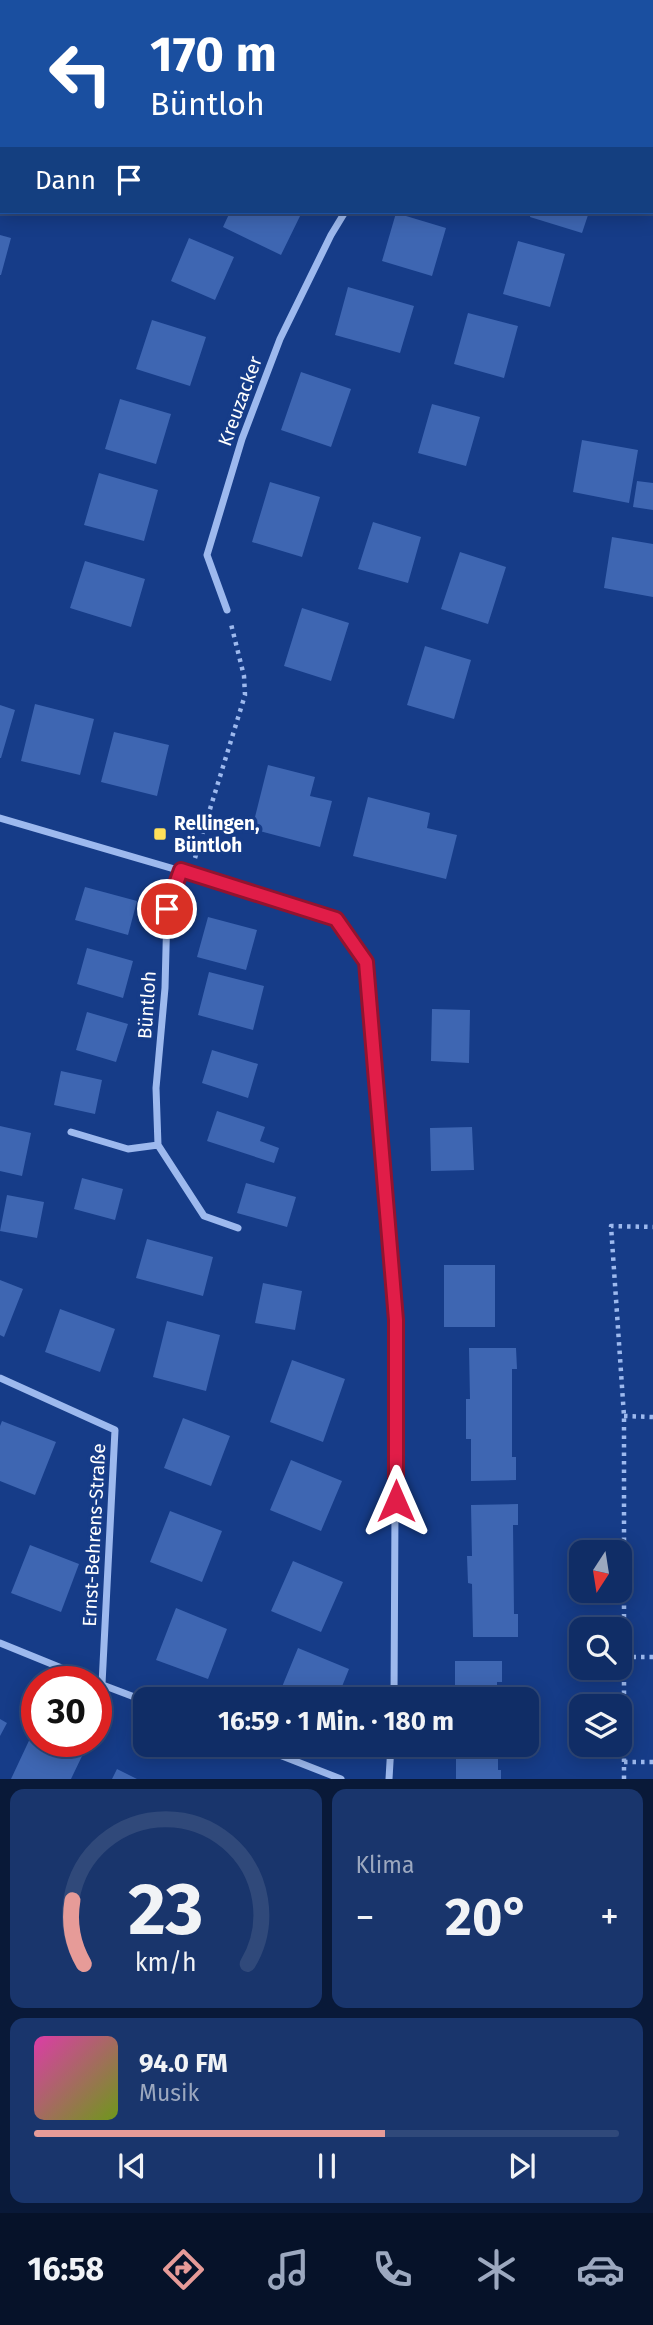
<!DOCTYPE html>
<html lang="de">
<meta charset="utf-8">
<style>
:root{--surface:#102d66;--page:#19356c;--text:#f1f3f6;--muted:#9ca8bf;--line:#30497a;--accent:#e69b98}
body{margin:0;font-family:"Fira Sans",sans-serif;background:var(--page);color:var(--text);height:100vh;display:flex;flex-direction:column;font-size:26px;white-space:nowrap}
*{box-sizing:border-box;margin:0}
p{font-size:23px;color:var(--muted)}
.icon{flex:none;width:38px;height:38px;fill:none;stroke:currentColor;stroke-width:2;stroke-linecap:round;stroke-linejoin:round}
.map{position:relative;height:1779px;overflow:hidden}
.details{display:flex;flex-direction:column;gap:10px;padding:10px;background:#091938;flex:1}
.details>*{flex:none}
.guide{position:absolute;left:0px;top:0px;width:654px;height:214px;box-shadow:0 4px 18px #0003,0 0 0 2px var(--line);background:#1a4fa0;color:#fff;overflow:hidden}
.needle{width:46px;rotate:192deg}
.fabs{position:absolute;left:569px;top:1540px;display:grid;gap:14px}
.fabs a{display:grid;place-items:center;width:63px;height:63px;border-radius:14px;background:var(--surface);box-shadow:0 4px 18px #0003,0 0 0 2px var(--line);font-size:35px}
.speed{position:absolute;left:21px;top:1666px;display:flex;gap:14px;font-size:35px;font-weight:700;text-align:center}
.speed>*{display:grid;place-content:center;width:91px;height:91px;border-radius:50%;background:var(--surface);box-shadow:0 4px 18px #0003,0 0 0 2px var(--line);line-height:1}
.speed .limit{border:10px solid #d22;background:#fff;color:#111}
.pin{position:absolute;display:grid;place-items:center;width:60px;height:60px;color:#fff;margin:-30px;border:4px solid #fff;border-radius:50%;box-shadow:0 2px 7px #0007}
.me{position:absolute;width:77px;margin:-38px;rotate:0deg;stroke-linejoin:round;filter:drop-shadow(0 0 5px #0008)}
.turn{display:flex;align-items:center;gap:24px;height:147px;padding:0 35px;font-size:32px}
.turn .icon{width:91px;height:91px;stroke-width:2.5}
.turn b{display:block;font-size:49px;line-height:60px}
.then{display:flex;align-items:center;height:66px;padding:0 35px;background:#0003;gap:14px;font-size:26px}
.big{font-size:52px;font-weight:700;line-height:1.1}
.details .card{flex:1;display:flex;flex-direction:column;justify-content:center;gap:10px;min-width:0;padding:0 24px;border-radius:14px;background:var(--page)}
.details .dial{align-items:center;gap:0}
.dial svg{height:182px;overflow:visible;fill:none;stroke:var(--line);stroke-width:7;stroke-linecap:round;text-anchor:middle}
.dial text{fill:var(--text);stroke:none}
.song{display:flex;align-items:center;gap:21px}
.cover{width:84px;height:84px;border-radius:10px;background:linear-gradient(135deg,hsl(320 70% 55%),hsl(80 70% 35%))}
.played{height:7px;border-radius:4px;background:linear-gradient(90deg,var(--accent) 60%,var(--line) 60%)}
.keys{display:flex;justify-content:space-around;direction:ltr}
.heat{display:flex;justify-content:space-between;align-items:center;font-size:38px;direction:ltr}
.details .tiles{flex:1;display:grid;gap:10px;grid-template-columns:1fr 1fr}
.card:last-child{grid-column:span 2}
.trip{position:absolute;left:133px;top:1687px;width:406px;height:70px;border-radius:14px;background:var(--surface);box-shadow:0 4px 18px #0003,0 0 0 2px var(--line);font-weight:700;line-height:70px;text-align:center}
.tab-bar{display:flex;height:112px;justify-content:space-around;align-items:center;background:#061229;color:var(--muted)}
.tab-bar .icon{width:49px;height:49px}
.tab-bar .on{color:var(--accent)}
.tab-bar b{font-size:32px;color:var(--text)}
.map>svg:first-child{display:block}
.building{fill:#3e66b2}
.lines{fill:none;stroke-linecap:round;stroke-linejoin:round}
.path{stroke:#9db9ee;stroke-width:4.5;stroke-dasharray:3.5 5;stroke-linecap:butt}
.street{stroke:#9db9ee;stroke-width:7}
.route-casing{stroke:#92132f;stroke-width:18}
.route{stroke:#e11d48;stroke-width:12}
.poi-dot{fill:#ffe05a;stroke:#163c88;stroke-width:2.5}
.labels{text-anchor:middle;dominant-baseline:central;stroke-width:7;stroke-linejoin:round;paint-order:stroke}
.street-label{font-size:19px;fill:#fff;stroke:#163c88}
.poi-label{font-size:19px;font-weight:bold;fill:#fff;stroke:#163c88;text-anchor:start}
</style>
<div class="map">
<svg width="653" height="1779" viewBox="0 0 653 1779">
<rect width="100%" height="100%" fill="#163c88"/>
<!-- building -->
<path class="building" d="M230 212H302L281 255 223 227Z
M531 212H589L582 233 530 217Z
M396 213 446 228 432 276 382 261Z
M0 235 11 238 1 275H0Z
M189 238 234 257 215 300 171 281Z
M518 241 565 254 550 307 503 294Z
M348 287 414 306 400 353 335 335Z
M468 313 518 326 504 378 454 364Z
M152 320 206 337 190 386 136 369Z
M301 372 351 389 331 447 281 430Z
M120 399 171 414 156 464 105 449Z
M432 404 480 417 466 466 418 453Z
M582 440 638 450 629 503 573 492Z
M99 473 158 490 144 541 84 525Z
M637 481 653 483V510L633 507Z
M270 482 320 497 302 557 252 542Z
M373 522 421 537 408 583 358 569Z
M612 537 653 544V597L604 588Z
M460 552 506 567 488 624 441 609Z
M85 561 145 579 131 627 70 608Z
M302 608 349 623 331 681 284 666Z
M425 646 471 660 454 719 407 705Z
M35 704 94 719 80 775 21 761Z
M0 705 15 710 1 758H0Z
M114 732 169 745 157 796 101 782Z
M268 765 315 777 310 796 332 801 320 847 252 829Z
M368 797 430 813 427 828 457 835 446 879 353 856Z
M85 887 137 901 128 935 75 920Z
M208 917 257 930 246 970 197 957Z
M87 948 133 961 123 998 77 984Z
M209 972 264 986 253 1030 198 1015Z
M432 1009 470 1010 469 1063 431 1061Z
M87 1012 128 1024 116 1062 76 1050Z
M212 1050 258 1064 248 1098 202 1083Z
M61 1071 102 1080 95 1114 54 1105Z
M217 1111 265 1127 260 1141 279 1148 274 1163 207 1141Z
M0 1126 31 1133 22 1176 0 1171Z
M472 1127 474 1170 431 1171 430 1128Z
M82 1178 123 1189 115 1220 74 1209Z
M246 1183 296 1197 287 1227 237 1213Z
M7 1195 44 1202 37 1238 0 1231Z
M147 1239 213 1257 203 1296 136 1278Z
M444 1265H495V1327H444Z
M0 1280 23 1289 4 1337 0 1335Z
M263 1283 302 1291 295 1330 255 1323Z
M60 1309 115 1329 100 1372 45 1352Z
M167 1321 220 1335 206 1391 153 1377Z
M469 1348H516L517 1369H512V1457H516V1480L471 1481V1439H466V1399H470Z
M292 1360 345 1379 323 1442 270 1422Z
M183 1418 230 1436 211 1486 164 1468Z
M2 1421 56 1442 35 1495 0 1481V1426Z
M291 1460 342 1481 321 1531 270 1510Z
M518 1504V1525H513L514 1614H518V1637H473L472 1584 468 1583 467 1556H472L471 1505Z
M170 1511 222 1531 202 1582 150 1562Z
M30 1545 79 1564 61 1612 11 1593Z
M293 1561 343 1582 321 1632 271 1611Z
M176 1608 227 1629 208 1679 156 1660Z
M298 1648 349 1669 337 1699H277Z
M455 1661H502V1682H497V1699H455Z
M0 1719 7 1723 0 1736Z
M34 1730 37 1732V1741H57L83 1754 71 1779H11Z
M456 1745H498V1770H501V1779H456Z
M117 1769 137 1779H112Z"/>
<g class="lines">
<!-- path -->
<path class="path" d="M195 858 245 695 244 676 231 624
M624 1416 653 1417
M624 1657H653
M624 1762H653
M624 1779V1416L611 1226 653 1227"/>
<!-- street -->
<path class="street" d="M399 0 400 2
M164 2 165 0
M227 610 207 555 242 439 280 339 331 235 345 212
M0 818 267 896 336 919 366 962 396 1320 394 1699
M181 870 167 910 165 988 156 1088 158 1145 204 1216 238 1228
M71 1132 128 1149 158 1145
M0 1378 115 1430 102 1684
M0 1643 96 1682
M100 1684 145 1701
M254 1745 341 1779
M389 1779 391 1745"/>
</g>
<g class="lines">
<defs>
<path id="route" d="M167 909 181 870 336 919 366 962 396 1320V1501"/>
</defs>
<!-- route casing -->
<use href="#route" class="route-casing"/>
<!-- route -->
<use href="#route" class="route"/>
</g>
<!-- markers -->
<rect class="poi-dot" x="153" y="827" width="14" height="14" rx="3.5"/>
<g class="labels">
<!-- street labels -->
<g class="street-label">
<text transform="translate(240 401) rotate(-70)">Kreuzacker</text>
<text transform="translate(147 1005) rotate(-86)">Büntloh</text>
<text transform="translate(94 1535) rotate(-87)">Ernst-Behrens-Straße</text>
</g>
<!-- poi labels -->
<g class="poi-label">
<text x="174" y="823">Rellingen,<tspan x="174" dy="22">Büntloh</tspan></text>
</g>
</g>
</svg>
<div class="fabs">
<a><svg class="needle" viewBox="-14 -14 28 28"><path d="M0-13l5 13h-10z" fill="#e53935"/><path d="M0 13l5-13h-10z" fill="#9ca8bf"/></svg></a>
<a><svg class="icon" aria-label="search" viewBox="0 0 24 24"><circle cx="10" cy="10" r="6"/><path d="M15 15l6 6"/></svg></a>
<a><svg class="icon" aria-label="layers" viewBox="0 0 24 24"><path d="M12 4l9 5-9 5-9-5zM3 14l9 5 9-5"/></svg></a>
</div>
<div class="speed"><div class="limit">30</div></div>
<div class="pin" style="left:167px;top:909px;background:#d93025"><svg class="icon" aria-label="arrive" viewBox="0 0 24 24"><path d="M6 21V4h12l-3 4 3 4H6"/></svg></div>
<svg class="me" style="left:396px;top:1501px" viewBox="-20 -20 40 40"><path d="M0-17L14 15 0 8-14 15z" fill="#e11d48" stroke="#fff" stroke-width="4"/></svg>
<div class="trip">16:59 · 1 Min. · 180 m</div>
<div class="guide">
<div class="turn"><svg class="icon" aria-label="left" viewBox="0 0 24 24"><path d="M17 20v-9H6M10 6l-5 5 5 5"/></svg><div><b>170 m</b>Büntloh</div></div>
<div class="then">Dann<svg class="icon" aria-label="arrive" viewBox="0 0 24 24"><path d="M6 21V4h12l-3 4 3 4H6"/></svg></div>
</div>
</div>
<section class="details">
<div class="tiles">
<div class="card dial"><svg viewBox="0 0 100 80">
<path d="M14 69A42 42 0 1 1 86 69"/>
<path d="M14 69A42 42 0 0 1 9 41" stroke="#e69b98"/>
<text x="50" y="56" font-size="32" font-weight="700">23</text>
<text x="50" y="72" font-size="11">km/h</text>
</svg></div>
<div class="card"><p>Klima</p>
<div class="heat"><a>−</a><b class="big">20°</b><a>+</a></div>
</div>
<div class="card">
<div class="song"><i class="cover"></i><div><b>94.0 FM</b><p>Musik</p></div></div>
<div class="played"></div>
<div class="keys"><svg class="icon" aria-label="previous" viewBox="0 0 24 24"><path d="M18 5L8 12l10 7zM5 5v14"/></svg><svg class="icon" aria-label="pause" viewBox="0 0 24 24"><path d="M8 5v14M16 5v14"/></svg><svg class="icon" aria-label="next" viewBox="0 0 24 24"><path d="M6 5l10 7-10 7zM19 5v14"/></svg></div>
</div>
</div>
</section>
<nav class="tab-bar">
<b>16:58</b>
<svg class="icon on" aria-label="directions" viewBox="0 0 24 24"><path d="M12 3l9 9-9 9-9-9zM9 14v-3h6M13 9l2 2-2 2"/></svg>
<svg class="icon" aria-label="music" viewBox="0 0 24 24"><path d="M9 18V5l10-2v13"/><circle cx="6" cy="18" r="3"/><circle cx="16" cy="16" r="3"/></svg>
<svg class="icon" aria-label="phone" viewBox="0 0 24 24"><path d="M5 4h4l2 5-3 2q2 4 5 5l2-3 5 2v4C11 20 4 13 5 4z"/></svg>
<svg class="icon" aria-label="climate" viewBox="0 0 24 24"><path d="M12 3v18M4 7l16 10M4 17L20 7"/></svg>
<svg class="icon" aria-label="car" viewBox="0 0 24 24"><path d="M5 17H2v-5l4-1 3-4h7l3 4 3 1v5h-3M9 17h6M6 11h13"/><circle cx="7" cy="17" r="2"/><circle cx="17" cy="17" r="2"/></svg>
</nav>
